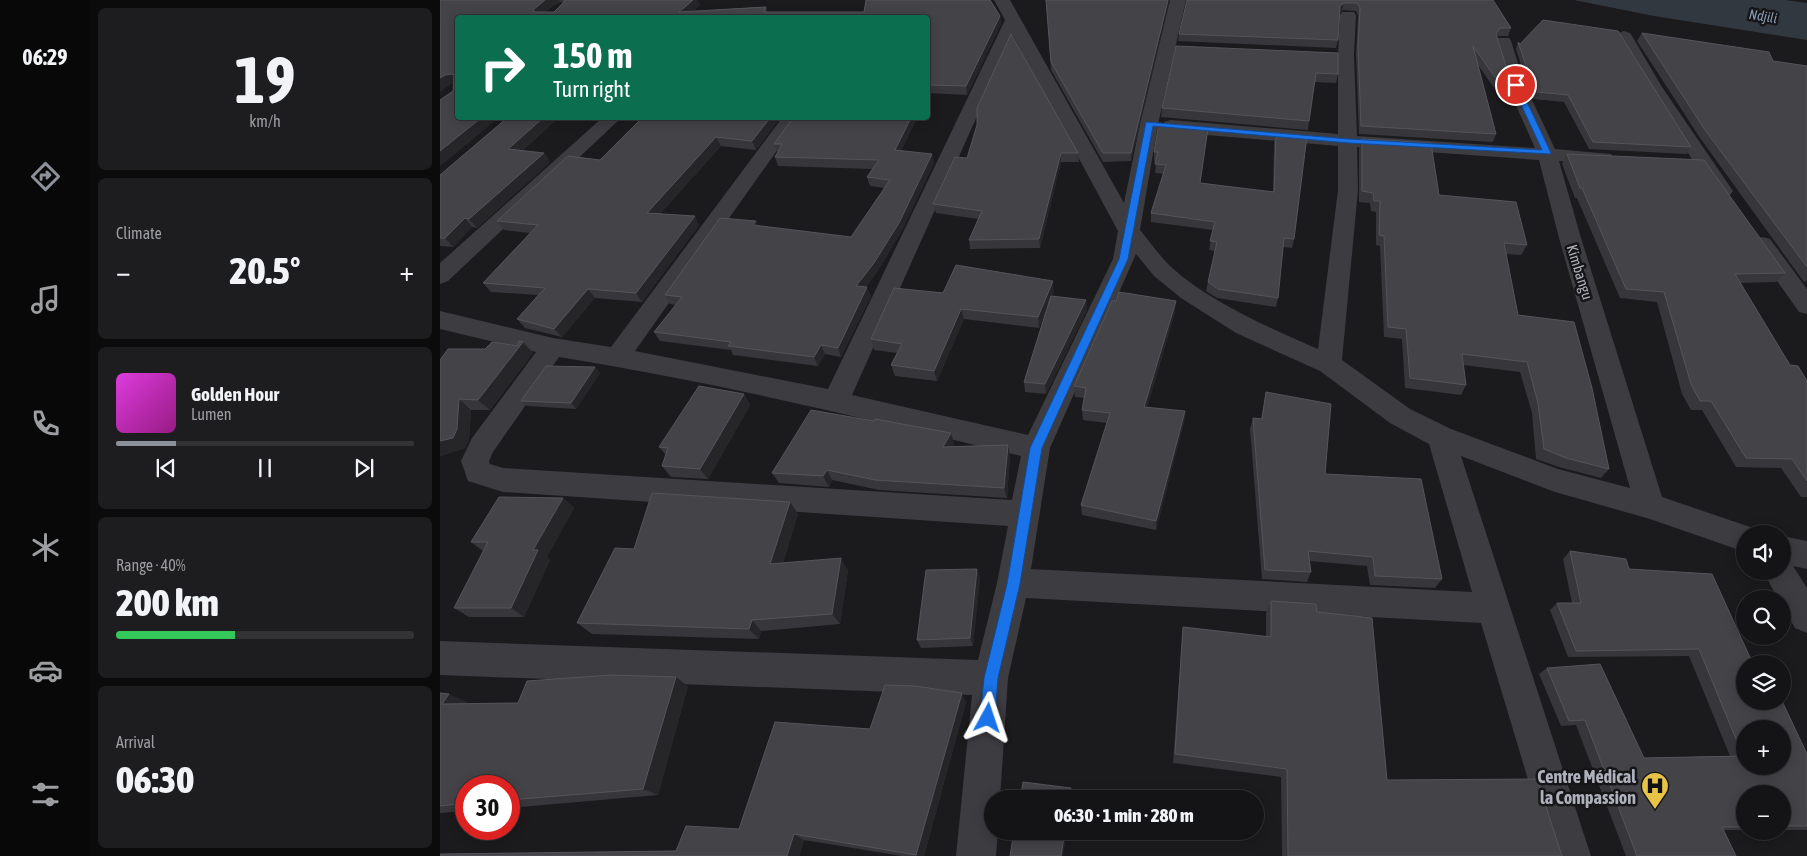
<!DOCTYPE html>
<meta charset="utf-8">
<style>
:root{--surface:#141416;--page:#1d1d1f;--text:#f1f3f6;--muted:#9d9ea1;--line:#333335;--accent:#8c9099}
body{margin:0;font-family:"Asap Condensed",sans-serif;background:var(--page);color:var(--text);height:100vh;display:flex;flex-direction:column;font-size:19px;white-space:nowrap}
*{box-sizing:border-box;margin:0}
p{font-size:16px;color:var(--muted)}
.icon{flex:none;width:28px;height:28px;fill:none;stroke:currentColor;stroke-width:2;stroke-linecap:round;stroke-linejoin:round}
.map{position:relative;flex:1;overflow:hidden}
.panel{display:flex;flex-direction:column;gap:8px;padding:8px;background:#0b0b0c;width:350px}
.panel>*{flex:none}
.top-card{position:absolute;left:15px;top:15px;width:475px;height:105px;border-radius:5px;box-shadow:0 2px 12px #0003,0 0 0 1px var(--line);background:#0b6e4f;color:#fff;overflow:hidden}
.fabs{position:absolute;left:1296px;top:525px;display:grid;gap:10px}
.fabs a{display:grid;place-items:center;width:55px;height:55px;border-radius:50%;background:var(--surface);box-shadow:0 2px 12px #0003,0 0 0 1px var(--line);font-size:25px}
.speed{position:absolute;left:15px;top:775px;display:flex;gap:10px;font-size:25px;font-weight:700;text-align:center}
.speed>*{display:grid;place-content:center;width:65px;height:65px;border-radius:50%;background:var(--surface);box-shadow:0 2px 12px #0003,0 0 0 1px var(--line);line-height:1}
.speed .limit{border:8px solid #d22;background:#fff;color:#111}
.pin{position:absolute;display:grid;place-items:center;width:42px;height:42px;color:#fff;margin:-21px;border:2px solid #fff;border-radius:50%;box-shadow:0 1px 5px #0007}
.me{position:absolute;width:55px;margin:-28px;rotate:5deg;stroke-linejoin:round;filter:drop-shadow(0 0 4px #0008)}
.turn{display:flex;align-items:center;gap:18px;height:105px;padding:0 15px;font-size:22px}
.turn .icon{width:65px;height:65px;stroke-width:2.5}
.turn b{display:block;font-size:35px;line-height:42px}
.big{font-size:38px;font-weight:800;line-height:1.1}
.panel .card{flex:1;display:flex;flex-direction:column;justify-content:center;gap:8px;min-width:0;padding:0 18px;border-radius:8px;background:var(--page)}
.panel .dial{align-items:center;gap:0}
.dial b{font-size:65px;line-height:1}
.song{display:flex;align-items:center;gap:15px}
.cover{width:60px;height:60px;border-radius:8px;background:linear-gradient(135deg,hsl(300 70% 55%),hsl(310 70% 35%))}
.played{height:5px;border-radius:2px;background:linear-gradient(90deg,var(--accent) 20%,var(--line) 20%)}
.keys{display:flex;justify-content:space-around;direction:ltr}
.heat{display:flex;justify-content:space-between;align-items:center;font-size:28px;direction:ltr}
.charge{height:8px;border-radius:4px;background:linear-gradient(90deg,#34c759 40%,var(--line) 0)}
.trip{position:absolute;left:544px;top:790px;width:280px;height:50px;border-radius:25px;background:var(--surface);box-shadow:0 2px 12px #0003,0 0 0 1px var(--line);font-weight:800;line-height:50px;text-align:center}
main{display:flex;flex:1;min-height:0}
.menu{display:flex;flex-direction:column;width:90px;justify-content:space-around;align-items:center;background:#080809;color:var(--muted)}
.menu .icon{width:35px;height:35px}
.menu .current{color:var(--accent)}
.menu b{font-size:22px;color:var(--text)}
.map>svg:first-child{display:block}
.water{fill:#313840}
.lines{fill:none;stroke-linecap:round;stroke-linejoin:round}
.minor{fill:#3c3c41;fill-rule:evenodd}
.wall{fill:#37373b;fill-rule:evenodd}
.shaded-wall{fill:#262629}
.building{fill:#444448;stroke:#54555a;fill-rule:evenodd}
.route{fill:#1a73e8;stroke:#114b97}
.labels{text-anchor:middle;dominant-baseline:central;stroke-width:5;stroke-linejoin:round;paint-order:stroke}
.far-water-label{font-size:14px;font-style:italic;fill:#889ab4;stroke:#161518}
.street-label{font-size:15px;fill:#aeb1bb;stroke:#161518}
.near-poi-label{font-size:18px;font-weight:bold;fill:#aeb1bb;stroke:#161518;text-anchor:end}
</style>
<main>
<nav class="menu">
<b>06:29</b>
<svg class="icon current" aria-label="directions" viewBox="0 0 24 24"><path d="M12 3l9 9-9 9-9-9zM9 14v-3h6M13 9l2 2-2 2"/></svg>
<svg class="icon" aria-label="music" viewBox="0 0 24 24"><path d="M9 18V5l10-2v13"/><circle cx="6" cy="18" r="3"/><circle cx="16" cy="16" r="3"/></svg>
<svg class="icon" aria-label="phone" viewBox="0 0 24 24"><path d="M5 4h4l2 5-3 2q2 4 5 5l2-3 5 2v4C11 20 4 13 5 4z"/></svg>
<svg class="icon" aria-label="climate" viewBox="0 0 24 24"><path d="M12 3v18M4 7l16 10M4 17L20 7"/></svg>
<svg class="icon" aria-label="car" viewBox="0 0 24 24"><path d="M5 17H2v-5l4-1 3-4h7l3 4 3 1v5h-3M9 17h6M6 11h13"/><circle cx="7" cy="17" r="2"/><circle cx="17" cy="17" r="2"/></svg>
<svg class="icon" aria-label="filters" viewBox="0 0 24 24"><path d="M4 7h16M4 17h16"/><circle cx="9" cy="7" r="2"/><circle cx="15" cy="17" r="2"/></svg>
</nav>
<section class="panel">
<div class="card dial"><b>19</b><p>km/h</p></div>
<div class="card"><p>Climate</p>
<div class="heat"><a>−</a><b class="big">20.5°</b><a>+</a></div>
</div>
<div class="card">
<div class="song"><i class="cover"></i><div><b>Golden Hour</b><p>Lumen</p></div></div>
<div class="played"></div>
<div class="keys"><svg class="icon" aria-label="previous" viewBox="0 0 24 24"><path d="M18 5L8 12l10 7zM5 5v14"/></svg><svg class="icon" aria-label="pause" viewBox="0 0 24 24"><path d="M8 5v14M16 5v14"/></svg><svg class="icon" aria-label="next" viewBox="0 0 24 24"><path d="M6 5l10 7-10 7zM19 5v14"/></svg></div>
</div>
<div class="card"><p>Range · 40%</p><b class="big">200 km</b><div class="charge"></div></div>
<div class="card"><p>Arrival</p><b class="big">06:30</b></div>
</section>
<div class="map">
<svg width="1367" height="856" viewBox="0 0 1367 856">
<rect width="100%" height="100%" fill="#1b1b1d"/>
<!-- water -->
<path class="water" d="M1134 0H1345L1367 3V40L1214 16Z"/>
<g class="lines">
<!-- minor -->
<path class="minor" d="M554 0H570L684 203 700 124 730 0H746L718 124 700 230C710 242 719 255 730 266 769 302 830 328 878 349L898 190V146L731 132 724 130 722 126 724 122 731 120 898 134V55L900 15 902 12H914L916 15 914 55 917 136 1095 148 1067 85 1055 41 1057 38H1069L1071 41 1085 85 1115 149 1171 154 1174 158 1171 162 1164 164 1119 161 1141 238 1222 497 1316 529 1318 534H1305V552L1210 519 1115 492 1021 456 1151 856H1111L1041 623 586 598 568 678 560 799H552V831H558L556 856H516L532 695 0 675V641L538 660 557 583 568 526 63 492 28 481 21 461 32 438 96 352 0 329V311L113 338 171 347 342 118H360L195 351 388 389 565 20ZM573 36 678 231 673 259 588 435 412 395ZM917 147 1099 160 1119 238 1190 488 1118 469 1011 429 970 409 902 360 918 190ZM696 254 714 276 741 298 796 333 880 371 950 423 989 444 1032 592 591 569 610 448ZM119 357C275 382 428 419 581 456L572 500 63 468 50 464 49 461 53 452Z
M1184 31 1190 33 1192 36 1222 87 1293 191 1290 195 1283 197 1276 195 1204 87 1176 36 1178 33Z
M162 118H181L8 281 0 284V263Z
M1322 237 1330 239 1367 289V314L1359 312 1311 244 1314 239Z
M1342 536 1367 541V569L1353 566 1367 588V633L1355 628 1342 606V599H1338L1323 571H1342Z"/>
</g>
<!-- wall -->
<path class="wall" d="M0 0H257L260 5 253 11 326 7 327 12H424L426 0H550L560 16 561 24 527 95 488 93V95V18H18V118H58L0 166V100L13 91V83H12L0 92ZM121 2 123 4 114 12H105L114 5Z
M606 0H730L691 161 663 162 611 70Z
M747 0H1053L1071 28 1068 36H1057L1073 89 1070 97 1059 95 1038 65 1056 134 1053 142 919 134 916 55 918 15 916 11 902 10 900 13 898 40 896 48 738 41 739 34Z
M1202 33 1333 61 1367 66V281L1364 282 1260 138 1197 41Z
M571 34 638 153 639 162H621L600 248 530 249 529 240 538 219 496 213 493 204 527 158Z
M1078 42 1080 44 1251 147 1247 154 1149 149 1124 102 1093 99 1087 84 1076 49Z
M736 46 898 74 896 83 874 82 868 130 721 117 722 108Z
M67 118H118L82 151 104 153 110 162 37 228 32 227 13 247 0 246V175Z
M202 118H340L316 150 281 146 220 214 259 225 202 302 155 298 122 337 85 328 77 319 98 295 51 292 43 283 90 233 64 230 57 221 160 160Z
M353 118H477L461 151 494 163 461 232 437 272 426 287 431 296 401 357 385 354 378 366 293 355 291 350 220 341 214 332 236 305 230 304 225 295 318 226 411 237 444 188 430 186 427 177 432 169 338 166 335 157 338 152 334 144Z
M836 133 854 239 852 248 843 247 838 298 836 307 777 298 766 291 768 282 775 251 769 250 773 230 711 222V213L724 174 715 173 716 161H714V152L767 136 760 183 833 192 834 142Z
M922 139 999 195 1087 245 1081 255 1066 254 1078 315 1169 469 1161 478 1119 467 1096 459 1092 413 1080 372 1023 365 1026 385 1021 395 965 388 962 339 944 337 940 246 936 245V212L931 211 930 203 919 202V149Z
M1127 154 1345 273 1336 282 1300 283 1350 365 1367 381V497H1361L1341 468 1296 467 1262 410H1251L1242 394 1217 302 1180 298 1137 198H1135L1122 164Z
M614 292 612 296 646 300 647 310 606 394 585 392 584 382 606 311 599 328 524 319 497 381 455 376 451 365 457 353 434 350 431 339 503 293Z
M676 301 735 312 707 408 745 411 744 422 716 530 642 515 641 505 667 423 643 420 642 410 644 398 635 397 634 386Z
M83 342 93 353 50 410H31L29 439 25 448 0 456V360L78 346Z
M155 367 160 373 136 409 87 406 81 401Z
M826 392 885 474 1002 579 995 588 930 585 927 566 869 561 871 572 867 582 822 579 810 429 813 418 821 419Z
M304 394 310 405 268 479 231 477 222 466 226 455 219 447Z
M434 421 511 433 514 444 512 446 568 445 570 455 567 498 439 490 392 480 389 487 339 483 332 473Z
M123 498 134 508 107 557 110 560 84 617H29L14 608 43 551 31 542Z
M358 514 343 563 408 570 400 624 321 631 319 639 152 634 137 623 194 549Z
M1130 551 1189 569 1305 664 1367 754V830H1342V794H1305V830H1284L1296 856H1186L1136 725 1121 726 1099 674 1107 668 1204 758 1290 756 1249 656 1128 657 1110 610 1117 603H1132L1123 559Z
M540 578 533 646 481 648 477 640Z
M831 601 877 612 947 780 1122 856H842L841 777 733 763 742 638 743 627 826 637V613Z
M248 686 218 795 69 808V786H26V811L0 813V693L27 702 26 704 78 703Z
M526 702 484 856H462L364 840 359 856H0L236 851 299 829 430 729Z"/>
<!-- shaded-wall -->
<path class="shaded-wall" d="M105 0H119L121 2 114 5 99 18 93 10Z
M253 0H257L260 5 245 18 239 12Z
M728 0H730L691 161V153Z
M904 3 902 10 898 14 900 6Z
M560 16 561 24 527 95 526 86Z
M12 74 18 82 12 83 0 92V78L5 75Z
M41 118H58L0 166V151Z
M103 118H118L74 158 68 149Z
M330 118H340L316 150 312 141Z
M471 118H477L457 159 455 150Z
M276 137 281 146 213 222 207 213Z
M104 153 110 162 37 228 29 219Z
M621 153V162L600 248 599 239Z
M492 154 494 163 461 232 437 272 420 295 416 286Z
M255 216 259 225 202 302 196 293Z
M25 218 32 227 13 247 5 238Z
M316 221 320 230 313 225Z
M613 281 614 292 599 328 598 317Z
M427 287 431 296 401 357 398 348Z
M148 289 155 298 122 337 114 329Z
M646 300 647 310 606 394 605 384Z
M736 301 735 312 704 418V407Z
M521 309 524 319 497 381 494 371Z
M83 342 93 353 50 410 38 400Z
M381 345 385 354 378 366 374 357Z
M155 367 160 373 136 409 131 403Z
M304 394 310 405 268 479 260 469Z
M19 399 31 410 29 439 25 448 0 456V441Z
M745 411 744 422 716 530V521Z
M511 433 514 444 506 457 503 447Z
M568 445 570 455 567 498 564 488Z
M387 470 392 480 389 487 383 476Z
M123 498 134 508 107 557 110 560 84 617 71 608 93 550Z
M350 502 358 514 339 575 330 564Z
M401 558 408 570 400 624 392 614Z
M537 569 540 578 533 646 530 638Z
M312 620 321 631 319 639 309 629Z
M236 677 248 686 218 795 203 789Z
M522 693 526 702 484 856H478L476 855Z
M9 694 27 702 20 713 2 704Z
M631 788 633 794 632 799H630Z
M625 831H627L623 856H621Z
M354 834 364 840 359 856H347Z"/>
<!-- building -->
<path class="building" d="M0 0H105L93 10 95 12H114L125 1 124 0H253L239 12 326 7 324 12H424L426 0H550L560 16 526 86 488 85V18H18V118H41L0 151V100L13 91 14 75 12 74 5 75 0 78Z
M606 0H728L691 153H663L611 62Z
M747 0H1053L1071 28H1060L1056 34 1073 89 1062 87 1033 46 1056 134 921 126 918 47 920 8 917 3H904L900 6 898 40 739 34Z
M1103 20 1178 31 1251 147 1153 142 1128 95 1097 92 1090 77 1078 42 1080 44Z
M1202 33 1329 52 1333 61 1367 66V267L1265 130Z
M571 34 638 153H621L599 239 529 240 542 211 493 204 515 157 527 158 537 125V108Z
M736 46 898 53V74L876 73 869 121 722 108Z
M67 118H103L68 149 104 153 29 219 25 218 5 238H0V175Z
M202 118H330L312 141 276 137 207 213 255 216 196 293 148 289 114 329 77 319 105 288 43 283 98 225 57 221 128 156 160 160Z
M353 118H471L455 150 492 154 459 223 434 263 416 286 427 287 398 348 381 345 374 357 288 346 291 342 214 332 242 297 225 295 280 218 316 221 313 225 411 237 450 180 427 177 439 160 335 157 342 144H334Z
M719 123 768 128 760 183 834 192 836 133 867 136 854 239 844 238 838 298 778 289 768 282 777 242 770 241 775 222 711 213 726 165 715 164 718 152H714Z
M922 139 991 143 999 195 1076 202 1087 245 1064 243 1078 315 1134 322 1152 388 1169 469 1126 458 1104 449 1098 403 1087 362 1022 354 1026 385 970 378 966 329 948 327 944 236 939 235 940 201H934L933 193 922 191Z
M1127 154 1264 160 1345 273 1295 274 1350 365 1358 366 1367 381V481L1352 459 1306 458 1271 401H1260L1251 384 1224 292 1186 289 1142 188H1140Z
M516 265 613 281 598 317 521 309 494 371 451 365 462 344 431 339 454 288 503 293Z
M679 292 736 301 704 407 745 411 716 521 641 505 670 413 642 410 646 388 634 386 672 301H676Z
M611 296 646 300 605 384 584 382Z
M79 341 83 342 38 400 19 399 17 429 13 438 0 441V360L8 349H45L52 342 78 346Z
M106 366 155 367 131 403 81 401Z
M259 386 304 394 260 469 222 466 228 448 219 447Z
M826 392 891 404 885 474 981 479 1002 579 935 576 933 557 868 551 871 572 825 570 813 418 822 419Z
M371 410 434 421 435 419 511 433 503 447 568 445 564 488 435 480 387 470 383 476 332 473Z
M212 493 350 502 330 564 401 558 392 614 312 620 309 629 137 623 175 548 194 549Z
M59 497 123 498 93 550H98L71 608H14L48 542H31Z
M1130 551 1186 559 1189 569 1272 574 1313 664H1305V701H1342L1367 754V826H1342V794H1305V827H1282L1296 856H1197L1145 720 1129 721 1107 668 1160 664 1204 758 1303 756 1259 649 1136 651 1117 603H1141ZM1305 729H1342V766H1305Z
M537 569 530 638 477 640 486 570Z
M831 601 876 604 877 612 932 618 947 780 1097 779 1122 856H848L847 769 735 754 743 627 831 637Z
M171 675 236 677 203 789 69 800V786H26V803L0 806V693L9 694 2 704 78 703 87 681Z
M445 685 475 686 522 693 476 855 354 834 347 856H0V854L236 851 246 826 299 829 335 722 430 729Z
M583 782 631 788 630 799H580Z
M574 831H625L621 856H570Z"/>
<!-- route -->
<path class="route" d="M1073 83 1079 85 1111 153 1110 154 909 143 713 126 688 259 602 448 580 584 558 678 555 718 553 723 548 725 543 723 540 718 544 678 567 584 590 448 679 259 706 122 909 139 1102 150 1072 85Z"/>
<!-- icons -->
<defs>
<symbol id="hospital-pin" viewBox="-11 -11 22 30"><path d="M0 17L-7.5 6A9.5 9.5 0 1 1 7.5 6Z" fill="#e8c347" stroke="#161518"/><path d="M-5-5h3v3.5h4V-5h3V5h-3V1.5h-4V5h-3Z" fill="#111"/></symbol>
</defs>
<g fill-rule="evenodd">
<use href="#hospital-pin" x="1199" y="770" width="32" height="43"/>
</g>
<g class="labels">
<!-- far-water labels -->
<g class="far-water-label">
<text transform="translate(1323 16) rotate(9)">Ndjili</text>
</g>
<!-- street labels -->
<g class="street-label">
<text transform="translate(1140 272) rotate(73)">Kimbangu</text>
</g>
<!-- near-poi labels -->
<g class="near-poi-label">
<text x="1196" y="776">Centre Médical<tspan x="1196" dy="21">la Compassion</tspan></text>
</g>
</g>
</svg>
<div class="fabs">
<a><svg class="icon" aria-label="sound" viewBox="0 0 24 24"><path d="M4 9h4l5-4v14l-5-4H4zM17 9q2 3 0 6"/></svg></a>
<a><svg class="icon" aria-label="search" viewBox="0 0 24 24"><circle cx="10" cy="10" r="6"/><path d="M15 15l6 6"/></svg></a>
<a><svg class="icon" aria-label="layers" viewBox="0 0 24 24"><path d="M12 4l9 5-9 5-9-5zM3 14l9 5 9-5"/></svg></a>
<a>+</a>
<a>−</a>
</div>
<div class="speed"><div class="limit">30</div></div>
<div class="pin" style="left:1076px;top:85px;background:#d93025"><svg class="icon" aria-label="arrive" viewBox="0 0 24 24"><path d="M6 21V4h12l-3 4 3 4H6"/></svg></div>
<svg class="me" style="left:548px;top:718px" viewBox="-20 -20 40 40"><path d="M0-17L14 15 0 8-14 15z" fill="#1a73e8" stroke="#fff" stroke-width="4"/></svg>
<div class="trip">06:30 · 1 min · 280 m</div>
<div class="top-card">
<div class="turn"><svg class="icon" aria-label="right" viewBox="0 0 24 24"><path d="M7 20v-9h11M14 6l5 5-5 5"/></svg><div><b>150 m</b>Turn right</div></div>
</div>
</div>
</main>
